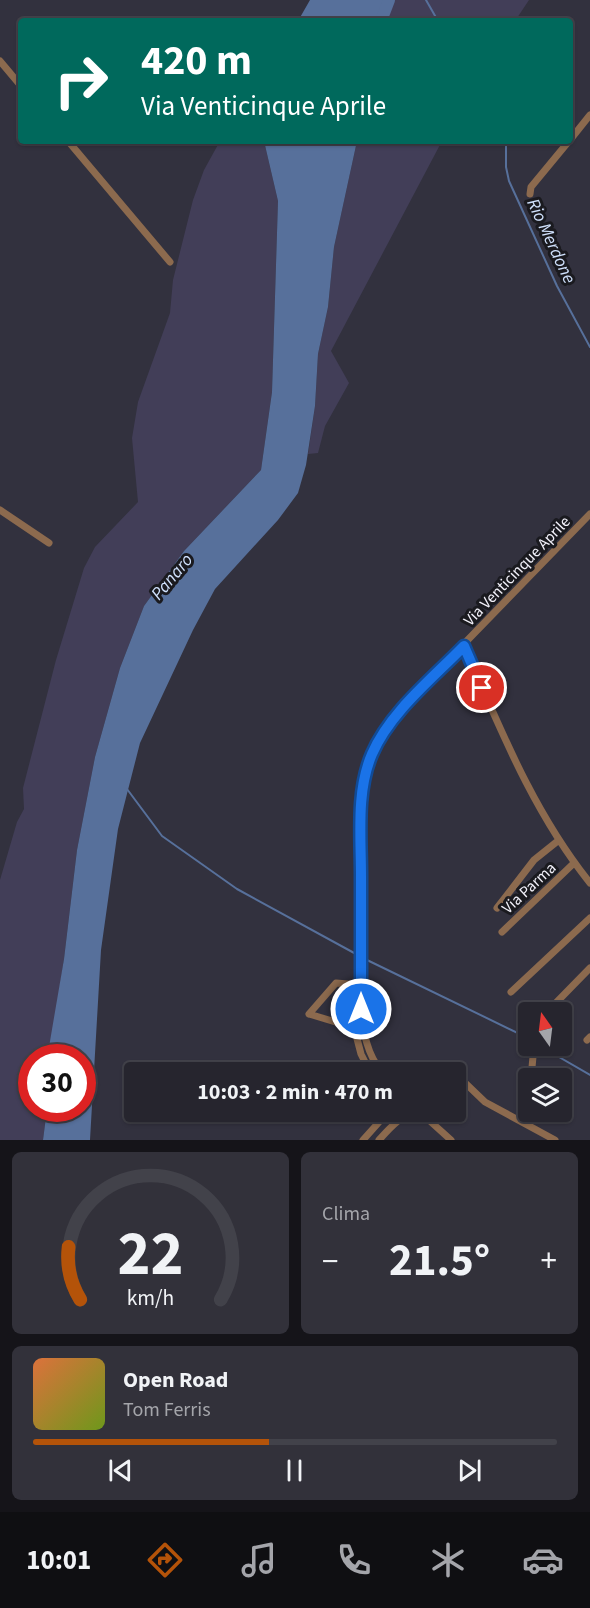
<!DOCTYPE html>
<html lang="it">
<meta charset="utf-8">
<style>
:root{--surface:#26252e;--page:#32313a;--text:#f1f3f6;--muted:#a4a5aa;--line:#42424a;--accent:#b45309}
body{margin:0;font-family:"Source Sans 3",sans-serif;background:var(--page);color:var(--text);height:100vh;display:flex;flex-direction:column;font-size:22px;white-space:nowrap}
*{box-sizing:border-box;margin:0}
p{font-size:20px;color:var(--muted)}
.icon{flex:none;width:33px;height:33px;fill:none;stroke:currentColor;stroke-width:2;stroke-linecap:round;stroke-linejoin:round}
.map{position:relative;height:1140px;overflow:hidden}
.side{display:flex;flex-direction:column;gap:12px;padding:12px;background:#151419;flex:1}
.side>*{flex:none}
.guide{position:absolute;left:18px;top:18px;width:555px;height:126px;border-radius:6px;box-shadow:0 2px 4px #0004,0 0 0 2px var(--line);background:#00695c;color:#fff;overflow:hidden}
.needle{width:39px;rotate:346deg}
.controls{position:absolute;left:518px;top:1002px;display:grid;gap:12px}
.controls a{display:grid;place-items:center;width:54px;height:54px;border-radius:6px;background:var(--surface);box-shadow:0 2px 4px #0004,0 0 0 2px var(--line);font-size:30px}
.speed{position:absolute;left:18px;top:1044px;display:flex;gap:12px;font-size:30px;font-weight:700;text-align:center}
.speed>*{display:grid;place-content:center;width:78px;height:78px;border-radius:50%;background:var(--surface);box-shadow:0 2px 4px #0004,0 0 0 2px var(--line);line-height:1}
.speed .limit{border:9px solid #d22;background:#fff;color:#111}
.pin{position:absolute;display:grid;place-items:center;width:51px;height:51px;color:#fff;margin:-26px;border:3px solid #fff;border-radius:50%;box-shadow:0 2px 6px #0007}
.me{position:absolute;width:66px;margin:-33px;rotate:0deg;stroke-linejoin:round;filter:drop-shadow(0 0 4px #0008)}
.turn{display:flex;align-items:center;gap:21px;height:126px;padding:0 24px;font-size:27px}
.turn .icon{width:78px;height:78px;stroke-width:2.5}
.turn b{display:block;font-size:42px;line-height:51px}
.big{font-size:45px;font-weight:700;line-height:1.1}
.side .widget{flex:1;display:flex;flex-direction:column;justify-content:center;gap:9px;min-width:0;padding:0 21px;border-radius:9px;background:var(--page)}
.side .dial{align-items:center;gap:0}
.dial svg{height:156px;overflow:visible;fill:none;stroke:var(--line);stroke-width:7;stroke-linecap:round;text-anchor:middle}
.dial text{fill:var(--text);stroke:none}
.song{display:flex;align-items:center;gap:18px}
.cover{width:72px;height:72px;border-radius:9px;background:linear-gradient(135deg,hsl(20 70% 55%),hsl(80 70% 35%))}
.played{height:6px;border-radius:3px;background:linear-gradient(90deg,var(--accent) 45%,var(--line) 45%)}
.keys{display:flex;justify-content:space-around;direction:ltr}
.heat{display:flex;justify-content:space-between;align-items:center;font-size:33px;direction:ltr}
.side .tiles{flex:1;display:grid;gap:12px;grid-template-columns:1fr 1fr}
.widget:last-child{grid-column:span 2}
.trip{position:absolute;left:124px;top:1062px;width:342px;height:60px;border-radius:6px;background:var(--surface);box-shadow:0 2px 4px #0004,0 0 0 2px var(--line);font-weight:700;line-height:60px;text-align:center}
.tab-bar{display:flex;height:96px;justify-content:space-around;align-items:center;background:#0f0f12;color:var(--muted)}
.tab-bar .icon{width:42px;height:42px}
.tab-bar .active{color:var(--accent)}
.tab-bar b{font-size:27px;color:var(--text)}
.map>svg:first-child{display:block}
.green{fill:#423e58}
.water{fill:#57709b}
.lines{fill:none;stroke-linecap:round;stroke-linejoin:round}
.stream{stroke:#57709b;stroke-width:2}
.river{stroke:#57709b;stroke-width:12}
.street{stroke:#8c6a4e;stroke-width:7}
.route-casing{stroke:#114b97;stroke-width:15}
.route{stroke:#1a73e8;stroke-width:10}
.labels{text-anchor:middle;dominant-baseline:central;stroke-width:6;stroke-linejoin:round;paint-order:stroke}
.street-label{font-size:16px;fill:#f2f1fa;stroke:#1a1a1f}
.water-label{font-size:18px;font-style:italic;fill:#d0e1fc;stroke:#1a1a1f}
</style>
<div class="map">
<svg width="590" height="1140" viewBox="0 0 590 1140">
<rect width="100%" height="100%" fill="#32313e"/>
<!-- green -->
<path class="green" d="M389 0H529L515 21H379Z
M220 141H264L278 201 272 392 261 470 184 551 144 606 120 668 95 757 77 850 64 959 49 1057 32 1058V1108L47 1109 43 1140H0V880L17 822 24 809 23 788 56 660 84 568 95 547 138 502 132 438 138 402 170 313 173 280 193 200 204 170Z
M357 141H442L331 351 349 383 325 426 318 453 308 454 315 406 318 354 328 307 334 247Z"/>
<!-- water -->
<path class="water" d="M310 0H389L379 21H298Z
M264 141H357L334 247 328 307 318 354 315 406 306 465 298 493 278 520 215 589 193 630 140 743 118 829 101 950 90 1140H43L47 1109 82 1108V1058L49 1057V1047L64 959 77 850 95 757 120 668 144 606 184 551 261 470 272 392 278 201Z"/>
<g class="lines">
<!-- stream -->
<path class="stream" d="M426 0 438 21
M506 141V167L509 181 557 286 590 347
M127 789 162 836 237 889 356 954
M367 960 528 1038
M540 1046 590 1075"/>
<!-- river -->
<path class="river" d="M381 21 389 0"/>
<!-- street -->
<path class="street" d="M0 61 21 86
M570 140 590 115
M68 141 170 262
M530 194 531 187 569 141
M0 510 49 543
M464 646C500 728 533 812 590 883
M497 908 534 860 559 840
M502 932 574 863
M511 992 590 918
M547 1012 590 968
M309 1014 336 983 348 984 342 1024
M309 1014 342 1024 355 1031 361 1054 370 1072
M587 1040 590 1037
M382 1072C367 1055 363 1031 361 1009V821L363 783 372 753 389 725 423 686 590 514
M460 1078 485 1102 555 1140
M531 1078 534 1046
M420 1112 451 1140
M524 1123 528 1097
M363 1140 380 1121 385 1112
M379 1140C396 1122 400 1113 426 1117"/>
</g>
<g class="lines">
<defs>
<path id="route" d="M361 1009C361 965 361 920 361 876 361 836 356 791 372 754 390 712 433 678 464 646L482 688"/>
</defs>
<!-- route casing -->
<use href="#route" class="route-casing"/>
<!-- route -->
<use href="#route" class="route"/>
</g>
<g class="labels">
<!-- street labels -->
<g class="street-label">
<text transform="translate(517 571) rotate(-46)">Via Venticinque Aprile</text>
<text transform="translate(529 888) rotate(-43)">Via Parma</text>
</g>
<!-- water labels -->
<g class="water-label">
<text transform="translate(551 241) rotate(65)">Rio Merdone</text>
<text transform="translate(172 577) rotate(-50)">Panaro</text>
</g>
</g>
</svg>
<div class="controls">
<a><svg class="needle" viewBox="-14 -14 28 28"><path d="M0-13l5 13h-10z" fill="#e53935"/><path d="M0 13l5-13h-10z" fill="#a4a5aa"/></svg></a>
<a><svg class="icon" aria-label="layers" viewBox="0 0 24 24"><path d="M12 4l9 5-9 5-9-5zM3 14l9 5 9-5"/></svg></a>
</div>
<div class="speed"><div class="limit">30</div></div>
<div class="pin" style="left:482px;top:688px;background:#d93025"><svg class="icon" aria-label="arrive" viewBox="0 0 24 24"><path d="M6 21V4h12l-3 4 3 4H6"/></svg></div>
<svg class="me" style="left:361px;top:1009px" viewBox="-20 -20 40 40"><circle r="17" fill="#1a73e8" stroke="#fff" stroke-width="3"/><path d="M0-11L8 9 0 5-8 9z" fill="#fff"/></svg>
<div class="trip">10:03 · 2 min · 470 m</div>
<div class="guide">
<div class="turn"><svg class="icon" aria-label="right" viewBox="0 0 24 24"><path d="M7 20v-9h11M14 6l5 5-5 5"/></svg><div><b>420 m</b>Via Venticinque Aprile</div></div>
</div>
</div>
<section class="side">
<div class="tiles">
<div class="widget dial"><svg viewBox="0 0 100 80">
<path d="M14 69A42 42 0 1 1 86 69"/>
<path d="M14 69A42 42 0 0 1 8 42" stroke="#b45309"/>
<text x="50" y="56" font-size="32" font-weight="700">22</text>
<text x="50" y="72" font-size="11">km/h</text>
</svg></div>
<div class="widget"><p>Clima</p>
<div class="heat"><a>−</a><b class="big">21.5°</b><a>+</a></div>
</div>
<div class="widget">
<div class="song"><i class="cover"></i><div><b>Open Road</b><p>Tom Ferris</p></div></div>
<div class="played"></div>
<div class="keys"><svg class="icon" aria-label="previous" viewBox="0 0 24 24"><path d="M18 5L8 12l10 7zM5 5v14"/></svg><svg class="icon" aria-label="pause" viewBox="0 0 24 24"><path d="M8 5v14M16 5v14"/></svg><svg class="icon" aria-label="next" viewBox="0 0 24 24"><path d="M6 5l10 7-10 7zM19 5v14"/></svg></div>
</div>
</div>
</section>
<nav class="tab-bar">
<b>10:01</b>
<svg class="icon active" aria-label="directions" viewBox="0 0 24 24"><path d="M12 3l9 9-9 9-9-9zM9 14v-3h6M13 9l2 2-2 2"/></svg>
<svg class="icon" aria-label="music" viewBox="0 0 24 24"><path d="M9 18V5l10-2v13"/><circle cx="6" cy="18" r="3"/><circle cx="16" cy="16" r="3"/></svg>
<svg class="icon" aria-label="phone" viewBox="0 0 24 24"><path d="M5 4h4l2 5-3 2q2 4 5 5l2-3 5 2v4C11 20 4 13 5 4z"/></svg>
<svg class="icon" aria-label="climate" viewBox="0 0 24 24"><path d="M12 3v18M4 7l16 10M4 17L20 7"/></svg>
<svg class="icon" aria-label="car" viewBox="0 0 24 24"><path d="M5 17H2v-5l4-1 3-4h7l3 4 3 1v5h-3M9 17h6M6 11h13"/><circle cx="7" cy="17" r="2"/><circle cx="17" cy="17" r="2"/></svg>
</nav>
